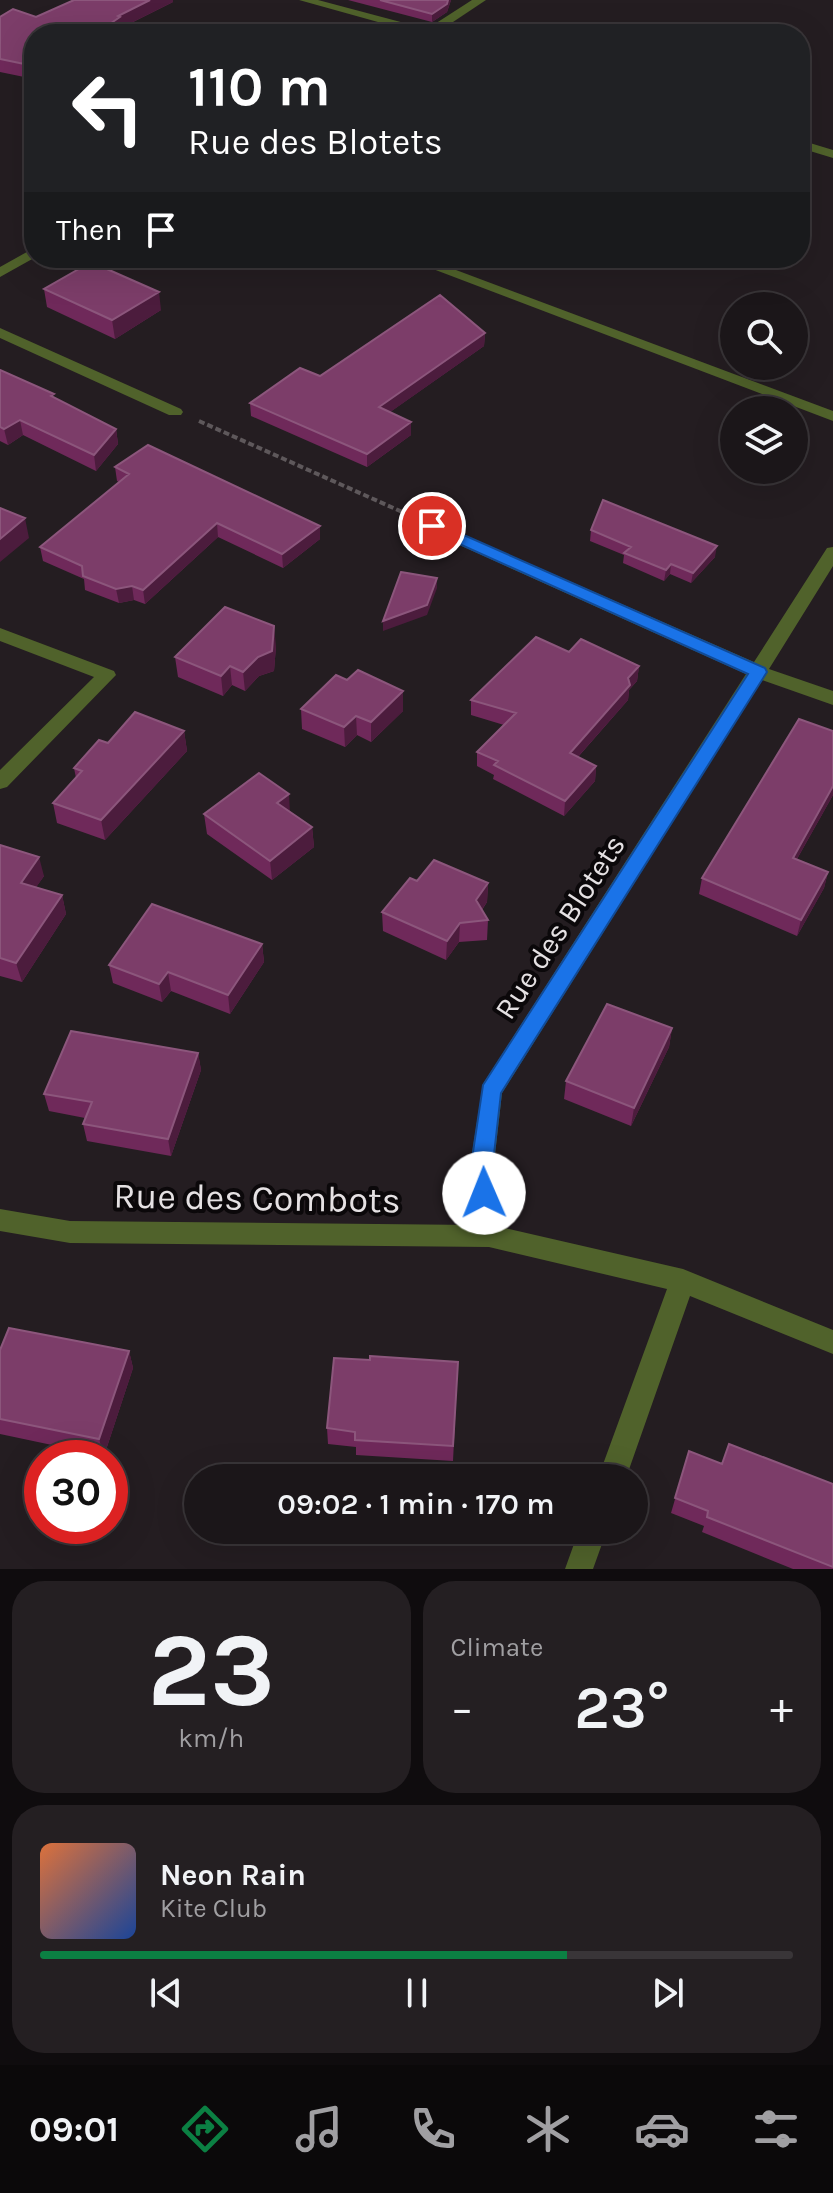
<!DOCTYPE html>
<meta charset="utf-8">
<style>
:root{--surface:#1b1619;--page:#241f22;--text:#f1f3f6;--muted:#a09fa2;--line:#393538;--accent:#0b8043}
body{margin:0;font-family:Karla,sans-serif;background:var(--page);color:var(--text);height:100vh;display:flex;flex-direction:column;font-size:30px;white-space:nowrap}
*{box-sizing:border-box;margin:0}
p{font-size:26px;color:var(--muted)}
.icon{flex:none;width:44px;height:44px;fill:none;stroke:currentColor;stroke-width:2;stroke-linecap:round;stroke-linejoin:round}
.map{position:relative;height:1569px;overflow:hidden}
.side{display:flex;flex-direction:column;gap:12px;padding:12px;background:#0f0c0e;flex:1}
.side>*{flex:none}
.hud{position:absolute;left:24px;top:24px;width:786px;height:244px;border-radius:32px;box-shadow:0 8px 32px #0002,0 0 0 2px var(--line);background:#202124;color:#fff;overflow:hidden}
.buttons{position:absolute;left:720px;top:292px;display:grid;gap:16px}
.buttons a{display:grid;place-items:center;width:88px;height:88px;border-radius:50%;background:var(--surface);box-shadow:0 8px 32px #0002,0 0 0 2px var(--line);font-size:40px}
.speed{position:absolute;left:24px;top:1440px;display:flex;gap:16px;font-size:40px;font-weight:700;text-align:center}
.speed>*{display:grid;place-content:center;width:104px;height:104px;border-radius:50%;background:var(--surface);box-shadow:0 8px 32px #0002,0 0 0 2px var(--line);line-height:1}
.speed .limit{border:12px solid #d22;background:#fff;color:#111}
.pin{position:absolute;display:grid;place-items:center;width:68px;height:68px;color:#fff;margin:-34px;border:4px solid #fff;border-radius:50%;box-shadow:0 2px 8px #0007}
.me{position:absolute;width:88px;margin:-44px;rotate:359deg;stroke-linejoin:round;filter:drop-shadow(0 0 6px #0008)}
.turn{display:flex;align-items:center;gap:28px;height:168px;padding:0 32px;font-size:36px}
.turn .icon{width:104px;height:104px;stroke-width:2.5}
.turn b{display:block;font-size:56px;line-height:68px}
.then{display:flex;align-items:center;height:76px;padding:0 32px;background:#0003;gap:16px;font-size:30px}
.big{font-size:60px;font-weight:600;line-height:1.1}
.side .widget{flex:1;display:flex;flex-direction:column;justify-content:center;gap:12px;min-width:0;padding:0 28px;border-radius:32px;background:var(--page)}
.side .dial{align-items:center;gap:0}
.dial b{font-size:104px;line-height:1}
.song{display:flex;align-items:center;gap:24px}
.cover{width:96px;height:96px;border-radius:12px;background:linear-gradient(135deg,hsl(20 70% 55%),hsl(220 70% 35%))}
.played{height:8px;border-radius:4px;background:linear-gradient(90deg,var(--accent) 70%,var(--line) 70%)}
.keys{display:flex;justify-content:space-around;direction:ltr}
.heat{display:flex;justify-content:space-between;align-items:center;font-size:44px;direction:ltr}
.side .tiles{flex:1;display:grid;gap:12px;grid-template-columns:1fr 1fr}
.widget:last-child{grid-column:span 2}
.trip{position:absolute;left:184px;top:1464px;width:464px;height:80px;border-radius:40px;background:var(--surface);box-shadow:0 8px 32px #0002,0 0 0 2px var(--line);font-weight:600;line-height:80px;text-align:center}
.menu{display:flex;height:128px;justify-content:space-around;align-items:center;background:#0b090a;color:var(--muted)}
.menu .icon{width:56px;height:56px}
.menu .active{color:var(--accent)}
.menu b{font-size:36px;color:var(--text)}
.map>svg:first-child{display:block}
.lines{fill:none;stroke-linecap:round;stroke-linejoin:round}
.path{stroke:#5e585b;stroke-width:4;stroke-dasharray:6 3;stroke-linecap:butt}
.minor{fill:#50622b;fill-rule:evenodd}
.wall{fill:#6f295a}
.shaded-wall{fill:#4c1c3d}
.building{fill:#7c3d69;stroke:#8c567c;stroke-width:2}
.route{fill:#1a73e8;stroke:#114b97;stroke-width:2}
.labels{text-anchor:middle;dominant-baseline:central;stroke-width:8;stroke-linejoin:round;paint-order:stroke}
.street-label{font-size:30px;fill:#e5e1e3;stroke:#0b080a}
.near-street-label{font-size:36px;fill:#e5e1e3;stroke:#0b080a}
</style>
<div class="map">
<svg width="833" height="1569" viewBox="0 0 833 1569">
<rect width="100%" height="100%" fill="#241d21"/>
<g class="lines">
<!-- path -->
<path class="path" d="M199 421 409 515"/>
<!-- minor -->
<path class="minor" d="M299 0H318L427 29 472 0H486L438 32 440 34H421Z
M800 140 833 150V158L800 148Z
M34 248V258L0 277V267Z
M404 258H424L833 411V421Z
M0 328 181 409 183 412 181 415H169L0 338Z
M432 521 754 662 827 548 833 547V566L769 669 833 691V705L762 680 502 1093 493 1172 500 1227 683 1269 833 1330V1354L690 1296 626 1478H598L667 1289 489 1247 70 1243 0 1231V1209L70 1221 475 1225 469 1172 483 1084 746 674 426 530 423 526Z
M0 628 114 671 116 675 7 787 0 789V770L94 677 0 641Z
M579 1530H607L593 1569H565Z"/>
</g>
<!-- wall -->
<path class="wall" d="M348 0H451L447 12 432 22Z
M173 2 121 28V30L34 34V79L0 72V17H36Z
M44 289 161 310 115 339 47 307Z
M485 333 484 346 390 412 411 435 367 467 251 416 250 403 320 376Z
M0 370 116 429 118 444 96 471 23 435 8 445 0 441Z
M115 467 320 539 283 568 218 537 145 604 134 600 119 603 85 590 84 579 43 561 40 547 119 482 117 481Z
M591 530 715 557 691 583 670 574 664 581 623 563 624 555 590 541Z
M276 646 274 671 259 676 245 691 232 685 223 696 178 677 175 657Z
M569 652 639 666 637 681 629 690 628 700 578 757 596 766 595 781 564 816 493 779 494 775 477 766V752L504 725 471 715V700Z
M347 680 403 691V711L371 742 357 735 345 747 302 729 301 709Z
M184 731 187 751 105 840 57 823 53 803 76 778 74 768 108 743Z
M833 731V795L797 859 828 872 824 888 797 936 699 894 702 878Z
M290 812 312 827 314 847 272 880 207 834 204 814Z
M0 845 44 876 36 887 62 895 66 914 22 982 0 976Z
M417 881 488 883 487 902 482 910 488 920 487 940 459 942 446 960 383 931 382 912Z
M262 944 264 962 230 1014 171 991 162 1002 113 983 109 965Z
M672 1028 669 1047 631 1126 564 1099 566 1081Z
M198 1053 201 1070 171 1156 87 1141 83 1124 85 1118 49 1111 44 1094Z
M0 1350 129 1351 133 1368 104 1456 0 1434Z
M370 1360 458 1362 453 1461 356 1455V1447L328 1444 327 1428Z
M689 1451 722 1464 833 1484V1569H793L702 1532 704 1526 671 1513Z"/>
<!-- shaded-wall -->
<path class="shaded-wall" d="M150 0H173V2L121 28V30L115 34H95L118 16Z
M448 0H451L447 12 432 22V14Z
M159 292 161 310 115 339 112 320Z
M485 333 484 346 379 420V407Z
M20 420 23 435 8 445 4 429Z
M411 422V435L367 467V454Z
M116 429 118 444 96 471 94 455Z
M25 518 29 538 0 562V539Z
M217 523 218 537 145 604 143 590Z
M320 526V539L283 568 282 554Z
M717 546 715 557 691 583 693 573Z
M671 564 670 574 664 581 666 570Z
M437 578V588L427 615 383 631V621Z
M132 586 134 600 119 603 116 589Z
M274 626 276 646 274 671 259 676 245 691 243 672Z
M230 666 232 685 223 696 221 676Z
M639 666 637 681 629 690 628 700 568 768 570 753 628 678Z
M403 691V711L371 742V722Z
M356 716 357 735 345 747 344 727Z
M184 731 187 751 105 840 101 820Z
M596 766 595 781 564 816 565 801Z
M833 786V795L789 873 793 858Z
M289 794 290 813 277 803Z
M312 827 314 847 272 880 270 861Z
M39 857 44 876 26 902 21 883Z
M828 872 824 888 797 936 801 920Z
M488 883 487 902 475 919 476 900Z
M62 895 66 914 22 982 16 963Z
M460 923 459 942 446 960 447 941Z
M262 944 264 962 230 1014 228 995Z
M168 972 171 991 162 1002 159 984Z
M672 1028 669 1047 631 1126 634 1108Z
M198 1053 201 1070 171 1156 168 1139Z
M129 1351 133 1368 104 1456 99 1439Z"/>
<!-- building -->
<path class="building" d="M74 0H150L118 16 120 17 95 34H34V66L0 59V17L13 9 36 17Z
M380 0H448L447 4 432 14Z
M91 262 159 292 112 320 44 289Z
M440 295 485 333 379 407 411 422 367 454 250 403 300 368 320 376Z
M0 370 54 394 51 396 116 429 94 455 20 420 4 429 0 427Z
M148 445 320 526 282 554 217 523 143 590 132 586 116 589 83 576 82 566 40 547 129 474 115 467Z
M603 500 717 546 693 573 671 564 666 570 624 553 631 547 591 530Z
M0 508 25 518 0 539Z
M401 572 437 578 427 605 383 621Z
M225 607 274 626 272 651 258 657 243 672 230 666 221 676 175 657Z
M536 637 569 652 581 639 639 666 628 678 630 685 570 753 596 766 565 801 494 765 498 761 477 752 516 713 471 700Z
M358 670 403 691 371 722 356 716 344 727 301 709 336 675 347 680Z
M135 712 184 731 101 820 53 803 82 771 74 768 99 740 108 743Z
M799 719 833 731V786L793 858 828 872 801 920 702 878Z
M259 773 289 794 277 803 312 827 270 861 204 814Z
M0 845 39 857 21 883 62 895 16 963 0 958Z
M434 860 488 883 476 900 488 920 460 923 447 941 382 912 410 878 417 881Z
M152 904 262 944 228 995 168 972 159 984 109 965Z
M607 1004 672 1028 634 1108 566 1081Z
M71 1031 198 1053 168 1139 83 1124 92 1102 44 1094Z
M9 1328 129 1351 99 1439 0 1419V1350Z
M370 1356 458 1362 453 1446 355 1440V1432L327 1428 334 1358 370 1360Z
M729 1444 833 1484V1567L707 1517 708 1511 675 1498 689 1451 722 1464Z"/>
<!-- route -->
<path class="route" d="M432 521 765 668 767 672 501 1093 492 1172 495 1193 492 1200 484 1203 476 1200 470 1172 483 1085 748 674 426 529 424 526Z"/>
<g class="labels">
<!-- street labels -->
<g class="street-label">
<text transform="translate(560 927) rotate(-57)">Rue des Blotets</text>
</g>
<!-- near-street labels -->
<g class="near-street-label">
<text transform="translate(257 1198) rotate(1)">Rue des Combots</text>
</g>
</g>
</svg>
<div class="buttons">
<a><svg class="icon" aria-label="search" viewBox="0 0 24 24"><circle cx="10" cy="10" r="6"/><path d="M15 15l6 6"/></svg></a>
<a><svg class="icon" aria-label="layers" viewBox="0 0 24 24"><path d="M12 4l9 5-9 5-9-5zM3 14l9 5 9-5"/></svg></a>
</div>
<div class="speed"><div class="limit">30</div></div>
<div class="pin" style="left:432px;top:526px;background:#d93025"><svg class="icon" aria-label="arrive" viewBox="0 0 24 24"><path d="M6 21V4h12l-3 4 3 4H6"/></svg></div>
<svg class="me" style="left:484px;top:1193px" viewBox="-20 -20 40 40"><circle r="19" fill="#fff"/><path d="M0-13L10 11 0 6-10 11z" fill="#1a73e8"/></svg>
<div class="trip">09:02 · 1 min · 170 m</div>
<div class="hud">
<div class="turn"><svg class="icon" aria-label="left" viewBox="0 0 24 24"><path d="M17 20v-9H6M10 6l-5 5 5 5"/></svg><div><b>110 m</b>Rue des Blotets</div></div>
<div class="then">Then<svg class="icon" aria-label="arrive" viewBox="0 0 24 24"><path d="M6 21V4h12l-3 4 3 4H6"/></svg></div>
</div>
</div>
<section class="side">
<div class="tiles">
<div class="widget dial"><b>23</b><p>km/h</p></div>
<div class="widget"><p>Climate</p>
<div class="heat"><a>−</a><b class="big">23°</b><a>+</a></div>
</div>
<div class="widget">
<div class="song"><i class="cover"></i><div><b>Neon Rain</b><p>Kite Club</p></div></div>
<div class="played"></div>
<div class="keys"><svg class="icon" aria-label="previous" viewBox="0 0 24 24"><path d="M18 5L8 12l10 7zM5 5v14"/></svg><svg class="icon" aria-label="pause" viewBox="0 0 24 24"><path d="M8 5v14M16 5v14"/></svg><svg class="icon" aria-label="next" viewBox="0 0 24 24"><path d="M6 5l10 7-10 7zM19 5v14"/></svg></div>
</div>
</div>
</section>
<nav class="menu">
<b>09:01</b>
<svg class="icon active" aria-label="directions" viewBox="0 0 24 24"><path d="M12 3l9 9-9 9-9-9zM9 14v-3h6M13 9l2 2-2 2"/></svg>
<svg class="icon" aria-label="music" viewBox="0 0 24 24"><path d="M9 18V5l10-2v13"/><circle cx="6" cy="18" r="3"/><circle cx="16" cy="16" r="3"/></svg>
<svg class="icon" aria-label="phone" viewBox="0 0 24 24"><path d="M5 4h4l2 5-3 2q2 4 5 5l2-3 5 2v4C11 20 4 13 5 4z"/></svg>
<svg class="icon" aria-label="climate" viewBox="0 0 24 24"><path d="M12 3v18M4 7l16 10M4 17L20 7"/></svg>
<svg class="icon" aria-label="car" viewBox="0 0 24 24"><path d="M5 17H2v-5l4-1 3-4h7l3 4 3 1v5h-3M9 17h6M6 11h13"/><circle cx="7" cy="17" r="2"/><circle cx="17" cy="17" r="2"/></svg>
<svg class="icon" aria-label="filters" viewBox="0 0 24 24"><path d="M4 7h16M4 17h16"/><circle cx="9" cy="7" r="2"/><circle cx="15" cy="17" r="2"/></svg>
</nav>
